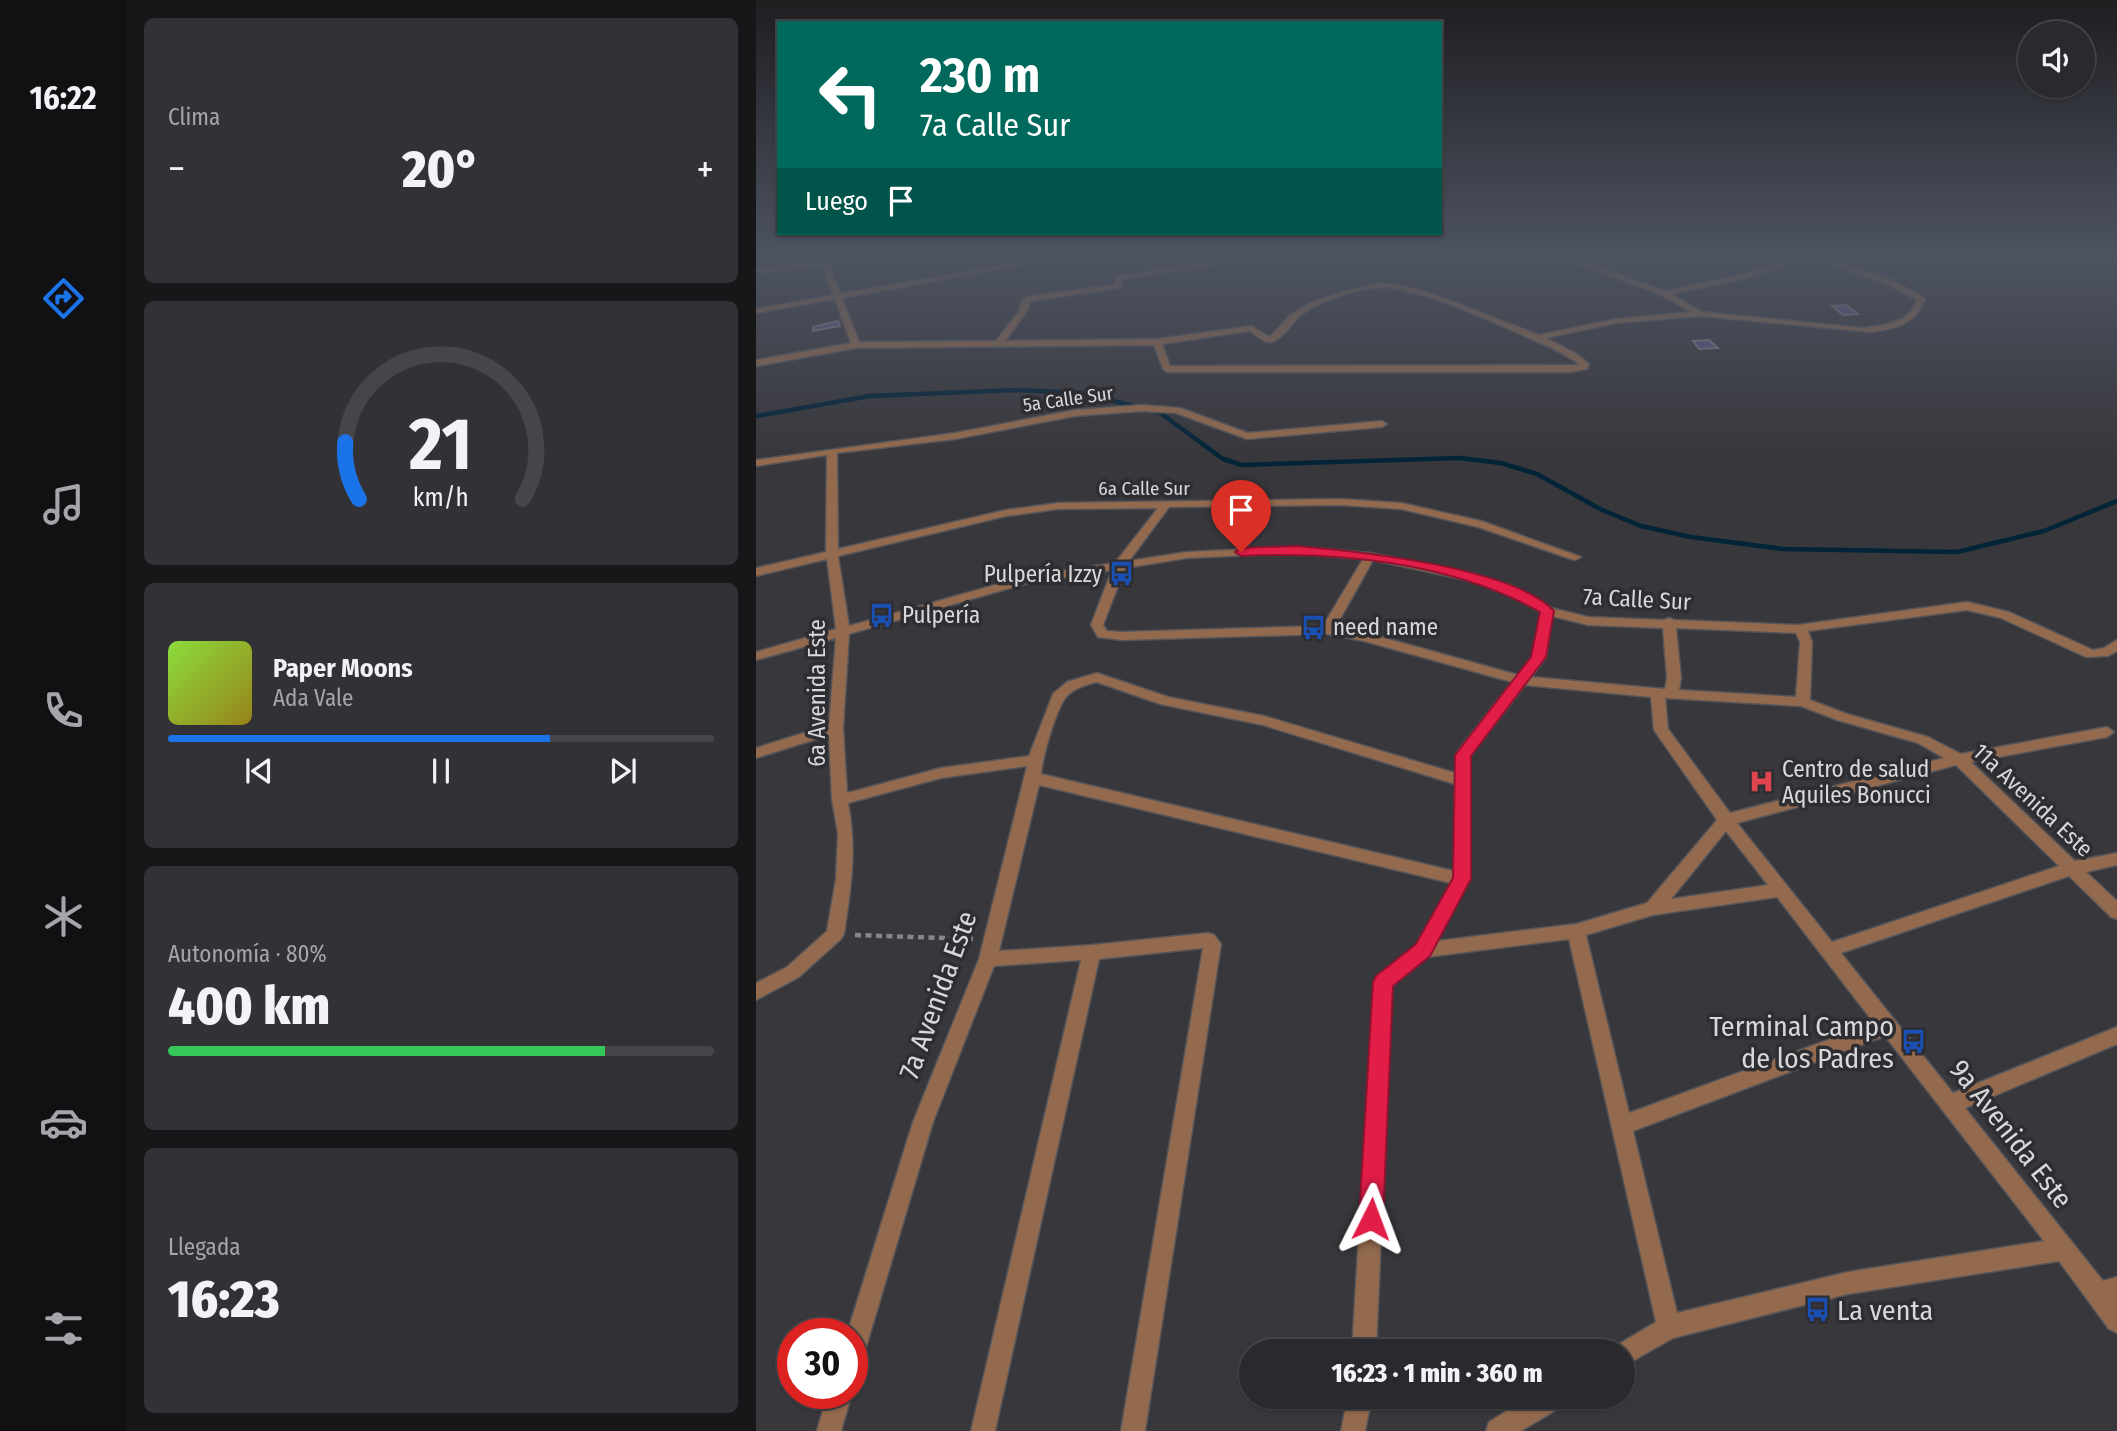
<!DOCTYPE html>
<html lang="es">
<meta charset="utf-8">
<style>
:root{--surface:#2a292d;--page:#323135;--text:#f1f3f6;--muted:#a5a6aa;--line:#464549;--accent:#1a73e8}
body{margin:0;font-family:"Fira Sans Condensed",sans-serif;background:var(--page);color:var(--text);height:100vh;display:flex;flex-direction:column;font-size:26px;white-space:nowrap}
*{box-sizing:border-box;margin:0}
p{font-size:23px;color:var(--muted)}
.icon{flex:none;width:38px;height:38px;fill:none;stroke:currentColor;stroke-width:2;stroke-linecap:round;stroke-linejoin:round}
.map{position:relative;flex:1;overflow:hidden}
.side{display:flex;flex-direction:column;gap:18px;padding:18px;background:#171719;width:630px}
.side>*{flex:none}
.banner{position:absolute;left:21px;top:21px;width:665px;height:214px;border-radius:0px;box-shadow:0 2px 5px #0004,0 0 0 2px var(--line);background:#00695c;color:#fff;overflow:hidden}
.controls{position:absolute;left:1262px;top:21px;display:grid;gap:14px}
.controls a{display:grid;place-items:center;width:77px;height:77px;border-radius:50%;background:var(--surface);box-shadow:0 2px 5px #0004,0 0 0 2px var(--line);font-size:35px}
.speed{position:absolute;left:21px;top:1318px;display:flex;gap:14px;font-size:35px;font-weight:700;text-align:center}
.speed>*{display:grid;place-content:center;width:91px;height:91px;border-radius:50%;background:var(--surface);box-shadow:0 2px 5px #0004,0 0 0 2px var(--line);line-height:1}
.speed .limit{border:10px solid #d22;background:#fff;color:#111}
.pin{position:absolute;display:grid;place-items:center;width:60px;height:60px;color:#fff;margin:-72px -30px;border-radius:50% 50% 50% 0;rotate:-45deg;box-shadow:0 0 7px #0007}
.pin .icon{rotate:45deg}
.me{position:absolute;width:77px;margin:-38px;rotate:3deg;stroke-linejoin:round;filter:drop-shadow(0 0 5px #0008)}
.turn{display:flex;align-items:center;gap:24px;height:147px;padding:0 28px;font-size:32px}
.turn .icon{width:91px;height:91px;stroke-width:2.5}
.turn b{display:block;font-size:49px;line-height:60px}
.then{display:flex;align-items:center;height:66px;padding:0 28px;background:#0003;gap:14px;font-size:26px}
.big{font-size:52px;font-weight:800;line-height:1.1}
.side .card{flex:1;display:flex;flex-direction:column;justify-content:center;gap:10px;min-width:0;padding:0 24px;border-radius:10px;background:var(--page)}
.side .dial{align-items:center;gap:0}
.dial svg{height:182px;overflow:visible;fill:none;stroke:var(--line);stroke-width:7;stroke-linecap:round;text-anchor:middle}
.dial text{fill:var(--text);stroke:none}
.song{display:flex;align-items:center;gap:21px}
.cover{width:84px;height:84px;border-radius:10px;background:linear-gradient(135deg,hsl(90 70% 55%),hsl(50 70% 35%))}
.played{height:7px;border-radius:4px;background:linear-gradient(90deg,var(--accent) 70%,var(--line) 70%)}
.keys{display:flex;justify-content:space-around;direction:ltr}
.heat{display:flex;justify-content:space-between;align-items:center;font-size:38px;direction:ltr}
.charge{height:10px;border-radius:5px;background:linear-gradient(90deg,#34c759 80%,var(--line) 0)}
.trip{position:absolute;left:483px;top:1339px;width:396px;height:70px;border-radius:35px;background:var(--surface);box-shadow:0 2px 5px #0004,0 0 0 2px var(--line);font-weight:800;line-height:70px;text-align:center}
main{display:flex;flex:1;min-height:0}
.tabs{display:flex;flex-direction:column;width:126px;justify-content:space-around;align-items:center;background:#111012;color:var(--muted)}
.tabs .icon{width:49px;height:49px}
.tabs .on{color:var(--accent)}
.tabs b{font-size:32px;color:var(--text)}
.map>svg:first-child{display:block}
.lines{fill:none;stroke-linecap:round;stroke-linejoin:round}
.stream{stroke:#022438;stroke-width:4.5}
.building{fill:#5e528a;stroke:#818086;stroke-width:2}
.lane-casing{stroke:#555459;stroke-width:7}
.street-casing{stroke:#555459;stroke-width:3}
.path-far1{stroke:#86868a;stroke-width:2;stroke-dasharray:2.5 2;stroke-linecap:butt}
.path{stroke:#86868a;stroke-width:4.5;stroke-dasharray:6 4.5;stroke-linecap:butt}
.lane{stroke:#936a4d;stroke-width:5}
.street{fill:#936a4d;fill-rule:evenodd}
.route{fill:#e11d48;stroke:#92132f;stroke-width:2}
.labels{text-anchor:middle;dominant-baseline:central;stroke-width:7;stroke-linejoin:round;paint-order:stroke}
.far-street-label{font-size:19px;fill:#d8d8db;stroke:#2e2d31}
.poi-label{font-size:23px;fill:#d8d8db;stroke:#2e2d31;text-anchor:start}
.street-label{font-size:23px;fill:#d8d8db;stroke:#2e2d31}
.near-street-label{font-size:28px;fill:#d8d8db;stroke:#2e2d31}
.near-poi-label{font-size:28px;fill:#d8d8db;stroke:#2e2d31;text-anchor:end}
</style>
<main>
<nav class="tabs">
<b>16:22</b>
<svg class="icon on" aria-label="directions" viewBox="0 0 24 24"><path d="M12 3l9 9-9 9-9-9zM9 14v-3h6M13 9l2 2-2 2"/></svg>
<svg class="icon" aria-label="music" viewBox="0 0 24 24"><path d="M9 18V5l10-2v13"/><circle cx="6" cy="18" r="3"/><circle cx="16" cy="16" r="3"/></svg>
<svg class="icon" aria-label="phone" viewBox="0 0 24 24"><path d="M5 4h4l2 5-3 2q2 4 5 5l2-3 5 2v4C11 20 4 13 5 4z"/></svg>
<svg class="icon" aria-label="climate" viewBox="0 0 24 24"><path d="M12 3v18M4 7l16 10M4 17L20 7"/></svg>
<svg class="icon" aria-label="car" viewBox="0 0 24 24"><path d="M5 17H2v-5l4-1 3-4h7l3 4 3 1v5h-3M9 17h6M6 11h13"/><circle cx="7" cy="17" r="2"/><circle cx="17" cy="17" r="2"/></svg>
<svg class="icon" aria-label="filters" viewBox="0 0 24 24"><path d="M4 7h16M4 17h16"/><circle cx="9" cy="7" r="2"/><circle cx="15" cy="17" r="2"/></svg>
</nav>
<section class="side">
<div class="card"><p>Clima</p>
<div class="heat"><a>−</a><b class="big">20°</b><a>+</a></div>
</div>
<div class="card dial"><svg viewBox="0 0 100 80">
<path d="M14 69A42 42 0 1 1 86 69"/>
<path d="M14 69A42 42 0 0 1 8 44" stroke="#1a73e8"/>
<text x="50" y="56" font-size="32" font-weight="700">21</text>
<text x="50" y="72" font-size="11">km/h</text>
</svg></div>
<div class="card">
<div class="song"><i class="cover"></i><div><b>Paper Moons</b><p>Ada Vale</p></div></div>
<div class="played"></div>
<div class="keys"><svg class="icon" aria-label="previous" viewBox="0 0 24 24"><path d="M18 5L8 12l10 7zM5 5v14"/></svg><svg class="icon" aria-label="pause" viewBox="0 0 24 24"><path d="M8 5v14M16 5v14"/></svg><svg class="icon" aria-label="next" viewBox="0 0 24 24"><path d="M6 5l10 7-10 7zM19 5v14"/></svg></div>
</div>
<div class="card"><p>Autonomía · 80%</p><b class="big">400 km</b><div class="charge"></div></div>
<div class="card"><p>Llegada</p><b class="big">16:23</b></div>
</section>
<div class="map">
<svg width="1361" height="1431" viewBox="0 0 1361 1431">
<rect width="100%" height="100%" fill="#38373c"/>
<g class="lines">
<!-- stream -->
<path class="stream" d="M396 410 403 412 467 459 486 465 703 458 745 463 781 474 846 510 885 526 935 537 1027 549 1201 552 1288 531 1361 501
M0 416 114 396 261 390 325 393 382 407"/>
</g>
<!-- building -->
<path class="building" d="M1090 305 1102 314 1087 315 1076 306Z
M82 321 84 326 57 331V327Z
M953 340 962 348 943 349 937 341Z"/>
<g class="lines">
<defs>
<path id="lane" d="M826 255 832 264"/>
<path id="street" d="M306 255H320L86 298 103 342 240 341 263 311 266 300 274 296 358 285 360 276 367 275 501 255 503 258 367 279 365 288 358 289 279 300 273 303 271 311 249 341 401 339 495 326 514 337 533 316 554 303 589 291 625 283 647 286 674 293 783 335 860 319 935 312 905 295 819 263 815 255H821L825 260 909 291 983 275 1036 259 1040 261 988 279 915 294 946 312 1107 328 1133 324 1148 318 1158 308 1161 300 1131 284 1071 263 1074 259 1137 280 1169 299C1160 324 1140 329 1116 332L944 316 860 323 790 338 819 353 833 364 831 369 814 372H411L407 369 398 345 100 348 0 366V360L95 343 79 299 0 313V309L77 295 66 265 0 273V269L72 261 84 294ZM631 287C682 296 731 319 777 340 794 347 810 354 824 365L414 366 406 344 494 331C498 334 507 342 513 342 525 343 537 321 546 314 570 298 602 288 631 287Z
M386 405 424 408 492 433 626 421 631 424 626 427 491 439 420 413 386 411 319 416 199 439 81 453 82 549 250 510 302 503 585 499 645 503 725 521 825 557 819 560 815 559 722 527 645 509 585 505 413 507 373 561 431 552 540 547 614 553 722 575 759 587 795 608 832 617 908 620 913 618 918 620 1042 625 1211 602 1253 612 1337 650 1348 648 1361 640V651L1352 656 1330 657 1245 618 1211 610 1052 631 1056 642 1054 700 1091 714 1172 737 1205 754 1351 727 1358 732 1351 737 1215 762 1319 861 1361 853V865L1330 872 1361 901V919L1355 917 1313 876 1085 953 1197 1093 1361 1027V1044L1209 1108 1347 1281 1361 1277V1333L1353 1329 1303 1261 1092 1294 917 1338 866 1367V1351H856L858 1347 900 1322 813 939 671 957 636 985 620 1351H596L618 982 621 977 661 945 695 883 283 785 243 951 336 945 452 933 458 935 465 944 389 1431H365L447 948 343 959 239 1431H215L325 960 238 966 177 1122 108 1354 104 1362 96 1366V1334H91L157 1122 223 959 271 766 185 778 92 803C101 849 95 888 88 934L85 939 43 977 0 1000V983L31 967 71 931 80 879 82 833 76 800 73 735 0 758V748L73 725 80 638 0 660V652L80 629 71 559 0 576V568L70 552 71 455 0 466V460L199 433 319 410ZM402 508 359 563 271 576 93 626 82 556 250 516 302 509ZM540 553 607 559 567 626 366 632 351 631 347 625 369 568 431 558ZM617 560 715 581 751 593 785 612 777 656 762 675 614 634 579 628ZM356 570 335 625 342 637 366 640 571 634 608 641 756 682 702 751 699 773 508 716 412 697 341 673 311 682 297 694 273 756 185 768 91 793 87 728 93 634 272 583ZM796 616 832 625 907 628 911 678 909 689 775 677 790 657ZM920 628 1040 633 1044 642 1040 697 923 690 925 678ZM341 682 404 704 507 725 699 784 698 871 285 774C287 756 298 716 308 700 315 689 329 685 341 682ZM769 685 895 697 898 730 961 820 891 903 820 924 681 941 714 879V756ZM909 698 1045 706 1081 720 1162 743 1188 758 974 813 912 729ZM1200 765 1303 866 1076 942 981 823ZM970 831 1012 885 915 899ZM1021 897 1118 1023 873 1113 830 935 897 915ZM1129 1036 1288 1241 1092 1272 921 1313 877 1131Z
M72 1393H96L85 1431H61Z
M592 1396H616L609 1431H585Z
M775 1396H811L808 1405 765 1431H730L733 1422Z"/>
</defs>
<!-- lane casing -->
<use href="#lane" class="lane-casing"/>
<!-- street casing -->
<use href="#street" class="street-casing"/>
<!-- path-far1 -->
<path class="path-far1" d="M82 261 128 255"/>
<!-- path -->
<path class="path" d="M99 935 217 939"/>
<!-- lane -->
<use href="#lane" class="lane"/>
<!-- street -->
<use href="#street" class="street"/>
</g>
<!-- sky -->
<linearGradient id="sky" x2="0" y2="1"><stop stop-color="#1f1e21"/><stop offset="0.56" stop-color="#4d5361"/><stop offset="1" stop-color="#4d5361" stop-opacity="0"/></linearGradient>
<rect width="1361" height="455" fill="url(#sky)"/>
<!-- route -->
<path class="route" d="M540 546C600 551 757 567 798 611L790 657 715 756V879L674 956 637 986 627 1219 624 1228 615 1232 606 1228 603 1219 617 982 620 976 660 944 697 878 699 755 775 657 784 612C697 563 584 551 485 556L479 552 485 548Z"/>
<!-- icons -->
<defs>
<symbol id="bus-bare" viewBox="-9 -9 18 18"><path d="M-5-6H5V4H4V6H2V4H-2V6H-4V4H-5ZM-3.5-4V0h7V-4ZM-3.5 1.2v1.5H-2V1.2ZM2 1.2v1.5H3.5V1.2Z" fill="#1a4fb4" stroke="#2e2d31" stroke-width="2.5" paint-order="stroke"/></symbol>
<symbol id="hospital-bare" viewBox="-9 -9 18 18"><path d="M-5-5h3v3.5h4V-5h3V5h-3V1.5h-4V5h-3Z" fill="#e0444e" stroke="#2e2d31" stroke-width="2.5" paint-order="stroke"/></symbol>
</defs>
<g fill-rule="evenodd">
<use href="#bus-bare" x="348" y="556" width="35" height="35"/>
<use href="#bus-bare" x="108" y="598" width="35" height="35"/>
<use href="#bus-bare" x="540" y="610" width="35" height="35"/>
<use href="#hospital-bare" x="988" y="764" width="35" height="35"/>
<use href="#bus-bare" x="1140" y="1024" width="35" height="35"/>
<use href="#bus-bare" x="1044" y="1292" width="35" height="35"/>
</g>
<g class="labels">
<!-- far-street labels -->
<g class="far-street-label">
<text transform="translate(312 399) rotate(-8)">5a Calle Sur</text>
<text x="388" y="488">6a Calle Sur</text>
</g>
<!-- poi labels -->
<g class="poi-label">
<text x="346" y="574" text-anchor="end">Pulpería Izzy</text>
<text x="146" y="615">Pulpería</text>
<text x="577" y="627">need name</text>
<text x="1026" y="769">Centro de salud<tspan x="1026" dy="26">Aquiles Bonucci</tspan></text>
</g>
<!-- street labels -->
<g class="street-label">
<text transform="translate(881 599) rotate(3)">7a Calle Sur</text>
<text transform="translate(61 693) rotate(-90)">6a Avenida Este</text>
<text transform="translate(1277 800) rotate(43)">11a Avenida Este</text>
</g>
<!-- near-street labels -->
<g class="near-street-label">
<text transform="translate(182 995) rotate(-70)">7a Avenida Este</text>
<text transform="translate(1255 1134) rotate(52)">9a Avenida Este</text>
</g>
<!-- near-poi labels -->
<g class="near-poi-label">
<text x="1138" y="1026">Terminal Campo<tspan x="1138" dy="32">de los Padres</tspan></text>
<text x="1081" y="1310" text-anchor="start">La venta</text>
</g>
</g>
</svg>
<div class="controls">
<a><svg class="icon" aria-label="sound" viewBox="0 0 24 24"><path d="M4 9h4l5-4v14l-5-4H4zM17 9q2 3 0 6"/></svg></a>
</div>
<div class="speed"><div class="limit">30</div></div>
<div class="pin" style="left:485px;top:552px;background:#d93025"><svg class="icon" aria-label="arrive" viewBox="0 0 24 24"><path d="M6 21V4h12l-3 4 3 4H6"/></svg></div>
<svg class="me" style="left:615px;top:1219px" viewBox="-20 -20 40 40"><path d="M0-17L14 15 0 8-14 15z" fill="#e11d48" stroke="#fff" stroke-width="4"/></svg>
<div class="trip">16:23 · 1 min · 360 m</div>
<div class="banner">
<div class="turn"><svg class="icon" aria-label="left" viewBox="0 0 24 24"><path d="M17 20v-9H6M10 6l-5 5 5 5"/></svg><div><b>230 m</b>7a Calle Sur</div></div>
<div class="then">Luego<svg class="icon" aria-label="arrive" viewBox="0 0 24 24"><path d="M6 21V4h12l-3 4 3 4H6"/></svg></div>
</div>
</div>
</main>
